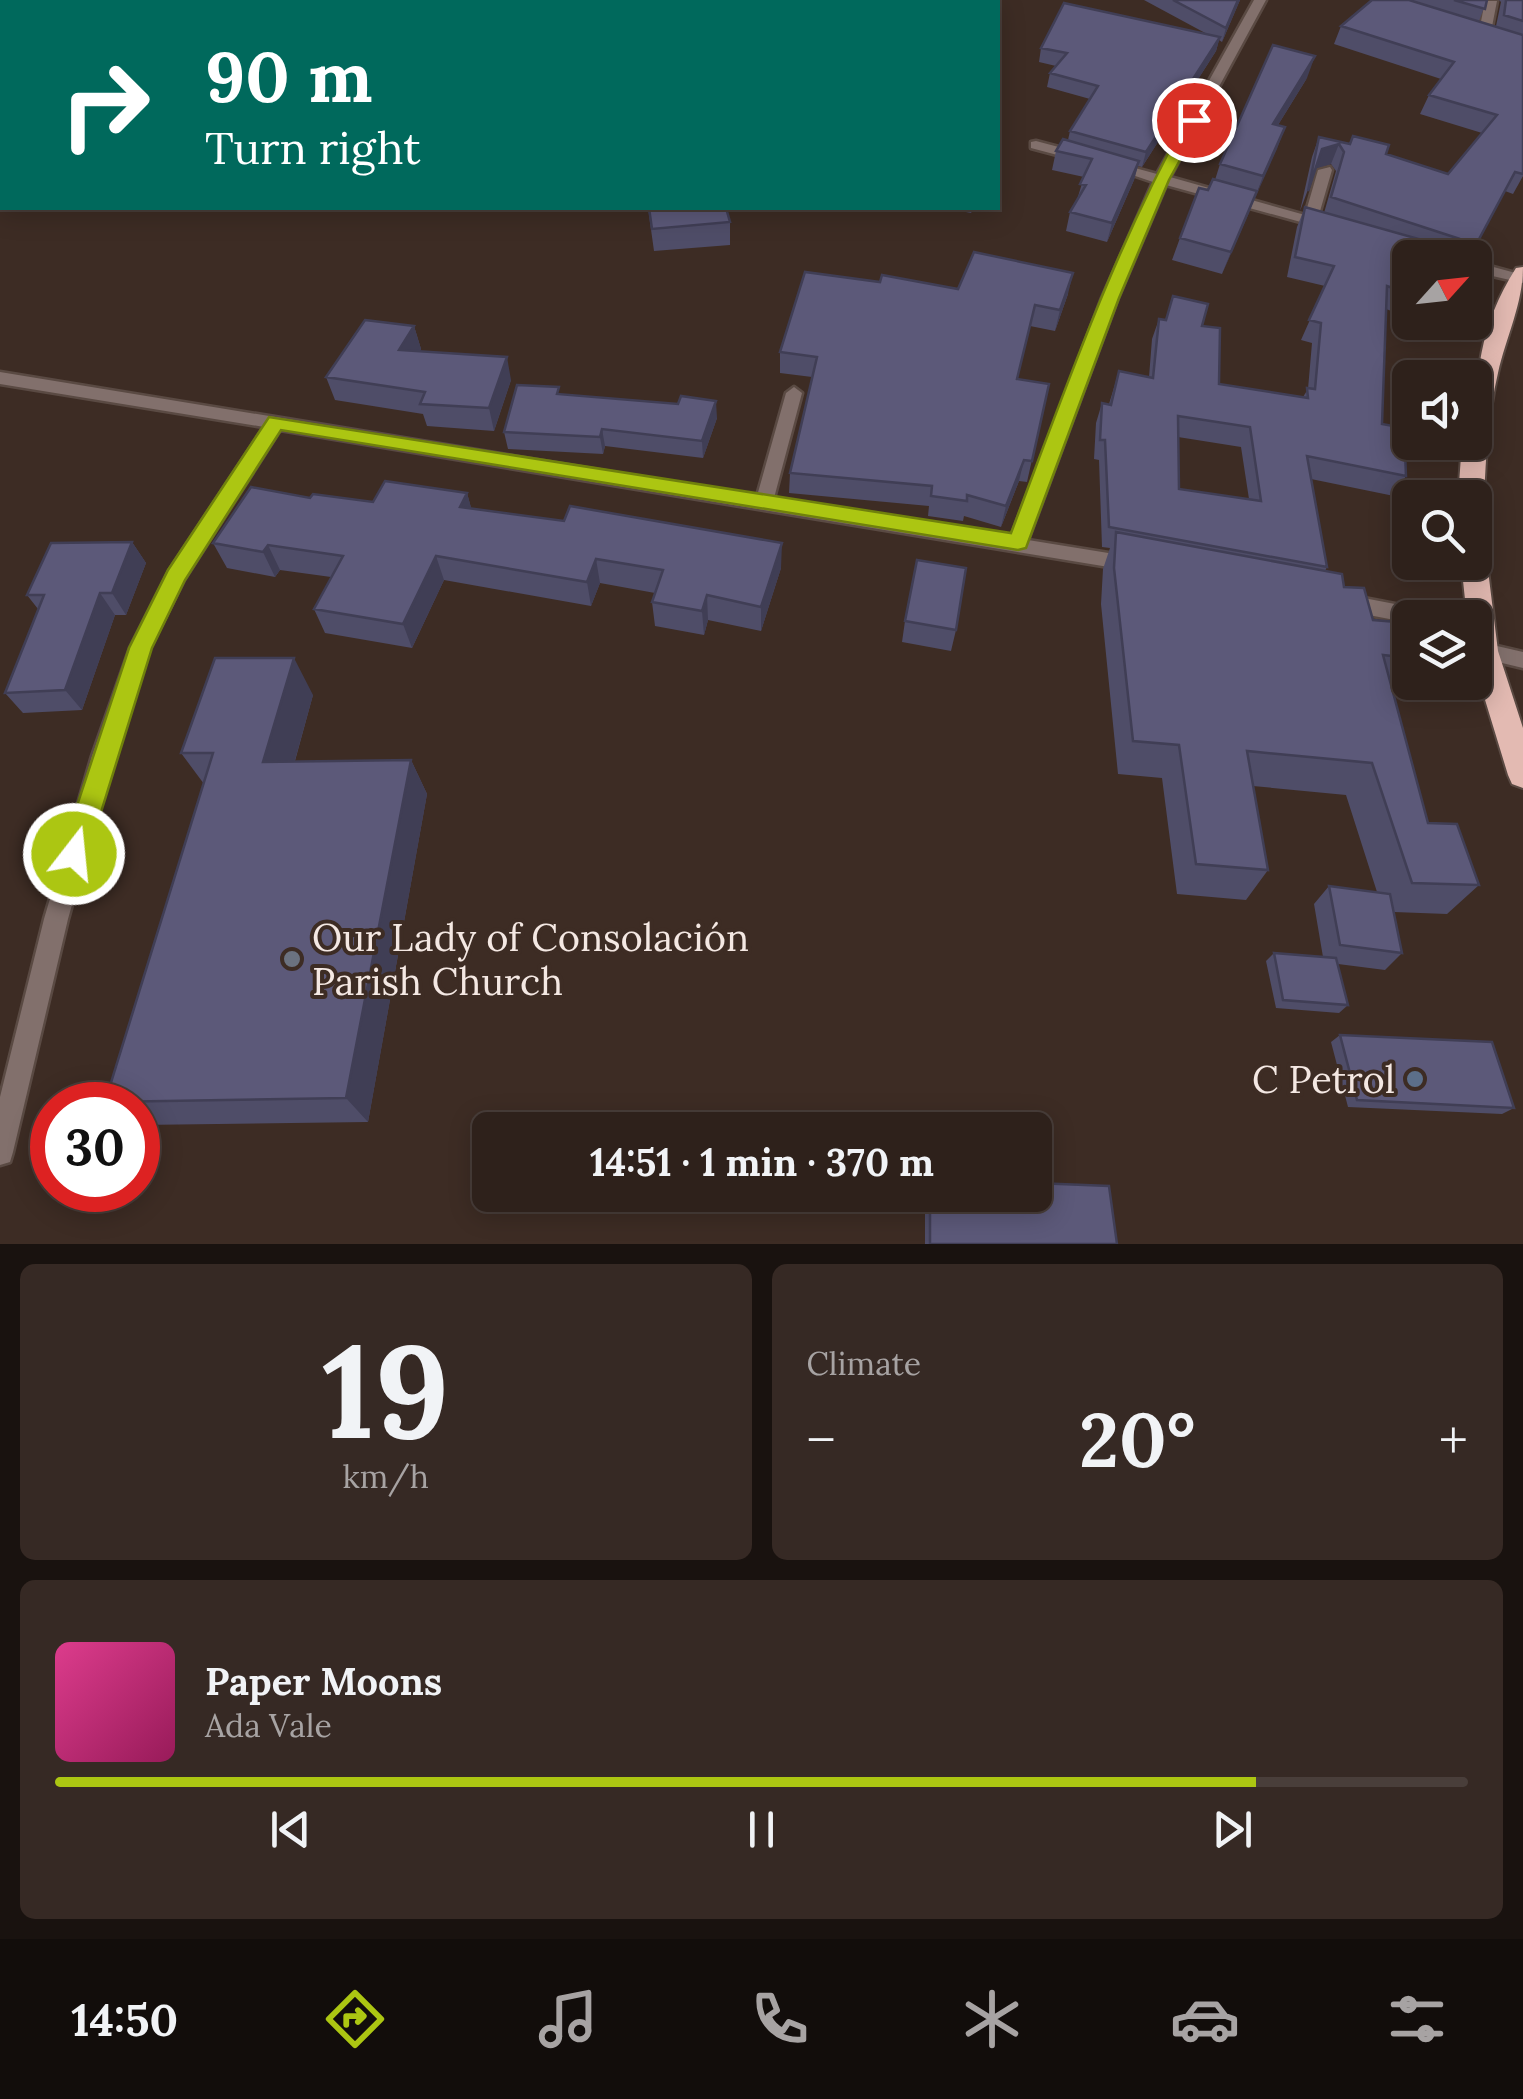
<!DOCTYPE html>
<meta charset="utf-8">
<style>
:root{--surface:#2e211b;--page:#362924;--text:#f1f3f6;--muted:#a7a3a3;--line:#493e3a;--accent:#acc612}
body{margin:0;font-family:Lora,serif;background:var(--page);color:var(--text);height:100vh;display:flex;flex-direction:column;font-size:38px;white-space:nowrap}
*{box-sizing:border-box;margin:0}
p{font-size:32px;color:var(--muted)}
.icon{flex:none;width:55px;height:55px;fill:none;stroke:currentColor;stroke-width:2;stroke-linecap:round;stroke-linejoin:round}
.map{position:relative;height:1244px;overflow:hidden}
.drawer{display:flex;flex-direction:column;gap:20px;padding:20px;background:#19120f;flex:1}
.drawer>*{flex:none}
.hud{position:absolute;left:0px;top:0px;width:1000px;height:210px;box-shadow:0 5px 25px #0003,0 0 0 2px var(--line);background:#00695c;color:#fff;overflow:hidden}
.needle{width:65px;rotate:63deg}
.tools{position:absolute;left:1392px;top:240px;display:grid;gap:20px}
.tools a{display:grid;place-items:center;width:100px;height:100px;border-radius:15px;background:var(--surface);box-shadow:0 5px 25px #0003,0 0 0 2px var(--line);font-size:50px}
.speed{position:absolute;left:30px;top:1082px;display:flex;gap:20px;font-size:50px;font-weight:700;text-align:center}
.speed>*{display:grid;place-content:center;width:130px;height:130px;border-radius:50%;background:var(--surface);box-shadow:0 5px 25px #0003,0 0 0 2px var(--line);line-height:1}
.speed .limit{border:15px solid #d22;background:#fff;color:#111}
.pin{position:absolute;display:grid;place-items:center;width:85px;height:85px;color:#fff;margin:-42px;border:5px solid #fff;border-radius:50%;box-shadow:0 2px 10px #0007}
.me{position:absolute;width:110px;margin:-55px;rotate:16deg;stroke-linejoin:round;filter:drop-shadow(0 0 8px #0008)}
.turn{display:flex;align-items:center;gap:35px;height:210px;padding:0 40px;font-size:45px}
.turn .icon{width:130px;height:130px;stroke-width:2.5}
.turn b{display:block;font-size:70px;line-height:85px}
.big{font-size:75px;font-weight:700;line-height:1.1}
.drawer .widget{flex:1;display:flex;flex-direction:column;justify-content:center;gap:15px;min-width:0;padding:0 35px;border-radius:15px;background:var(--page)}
.drawer .dial{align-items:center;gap:0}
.dial b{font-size:130px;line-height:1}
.song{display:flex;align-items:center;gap:30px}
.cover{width:120px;height:120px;border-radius:15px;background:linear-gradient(135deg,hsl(330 70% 55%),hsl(330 70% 35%))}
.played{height:10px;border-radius:5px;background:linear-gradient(90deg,var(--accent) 85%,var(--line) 85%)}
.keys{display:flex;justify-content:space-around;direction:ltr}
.heat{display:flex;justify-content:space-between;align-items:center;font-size:55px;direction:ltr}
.drawer .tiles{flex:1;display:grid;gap:20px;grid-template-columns:1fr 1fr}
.widget:last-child{grid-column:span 2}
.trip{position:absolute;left:472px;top:1112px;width:580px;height:100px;border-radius:15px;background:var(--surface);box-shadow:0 5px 25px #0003,0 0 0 2px var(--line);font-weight:700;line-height:100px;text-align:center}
.dock{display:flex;height:160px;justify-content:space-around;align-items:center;background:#120d0b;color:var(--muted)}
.dock .icon{width:70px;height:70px}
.dock .on{color:var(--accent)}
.dock b{font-size:45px;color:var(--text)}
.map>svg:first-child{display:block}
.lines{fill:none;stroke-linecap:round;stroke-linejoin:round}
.service-casing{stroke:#5a4a43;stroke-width:5}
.minor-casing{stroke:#5a4a43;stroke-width:5}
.trunk-casing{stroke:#5a4a43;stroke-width:4}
.service{fill:#82706c;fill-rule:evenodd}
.minor{fill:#82706c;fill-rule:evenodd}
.trunk{fill:#e3bab2;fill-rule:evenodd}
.wall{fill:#4f4d68;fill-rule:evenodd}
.shaded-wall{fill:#403e55}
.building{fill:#5c5979;stroke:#403e55;stroke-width:2.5;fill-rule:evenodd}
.route{fill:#acc612;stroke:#70810c;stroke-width:2.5}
.worship-dot{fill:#6b7280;stroke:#3d2c24;stroke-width:4}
.service-dot{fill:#5c6f8a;stroke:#3d2c24;stroke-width:4}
.labels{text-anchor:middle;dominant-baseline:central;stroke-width:8;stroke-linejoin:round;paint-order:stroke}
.near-poi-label{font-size:38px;fill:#f4e8e3;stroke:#3d2c24;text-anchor:start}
</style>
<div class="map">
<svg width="1523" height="1244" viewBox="0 0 1523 1244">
<rect width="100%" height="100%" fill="#3d2c24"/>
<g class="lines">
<defs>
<path id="service" d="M1485 1H1497L1490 37 1484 41 1478 37Z
M1484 643 1523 652V668L1477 657V645Z"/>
<path id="minor" d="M1254 0H1266L1170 177 1305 215 1318 170 1330 167 1332 170 1318 218 1333 225 1326 229 1166 185 1118 298 1028 540 1133 557 1143 564 1140 569 1133 571 280 430 184 580 150 648 114 756 68 919 13 1152 10 1162 0 1165V1097L44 919 92 756 130 648 169 571 264 427 0 384V372L757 496 786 393 794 387 802 393 774 498 1011 537 1102 298 1153 182 1106 166 1113 162 1157 174Z
M1036 141 1085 154 1087 157 1080 161 1031 148V142Z
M1475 262 1523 275V283L1475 272Z
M1343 594 1426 610 1436 618H1410V623L1343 610 1336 607 1333 602 1336 597Z"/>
<path id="trunk" d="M1523 267C1523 304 1506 337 1498 373 1488 415 1486 455 1484 498L1475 506V498H1458L1462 442H1475C1475 377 1479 326 1516 268Z
M1475 552 1487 562 1498 651 1523 728V788L1512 784 1508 775 1475 667V618H1467L1461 562H1475Z"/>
</defs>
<!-- service casing -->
<use href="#service" class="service-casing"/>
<!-- minor casing -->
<use href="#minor" class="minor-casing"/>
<!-- trunk casing -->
<use href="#trunk" class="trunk-casing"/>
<!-- service -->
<use href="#service" class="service"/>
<!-- minor -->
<use href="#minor" class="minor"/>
<!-- trunk -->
<use href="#trunk" class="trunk"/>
</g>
<!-- wall -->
<path class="wall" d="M1144 0H1240L1222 42 1219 40 1216 51 1142 167 1138 166 1134 180 1107 242 1066 231 1070 212 1076 203 1084 177 1052 170 1056 151 1068 140 1070 131 1090 99 1047 87 1050 73 1056 66 1039 62 1041 48 1207 34Z
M1372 0H1487L1479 21 1496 26 1501 2 1499 0H1523V176L1513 194 1505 191 1470 256 1410 258V318L1386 309 1382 424 1406 476 1394 496 1311 479 1327 567 1325 571 1344 587 1373 620 1410 623V682H1456L1444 697 1393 693 1428 823 1479 885 1447 914 1394 912 1402 953 1385 970 1338 964 1348 1005 1339 1013 1276 1008 1266 961 1274 953 1323 957 1314 904 1329 886 1377 892 1346 795 1253 786 1268 870 1246 900 1177 894 1162 778 1118 774 1101 604 1103 569 1110 548 1102 547 1099 460 1094 459 1096 423 1102 403 1109 404 1119 371 1149 377 1152 339 1159 319 1202 326 1219 384 1303 397 1308 389 1312 343 1301 340 1325 286 1287 277 1297 227 1305 207 1324 213 1336 171 1331 164 1316 168 1300 211 1312 157 1319 137 1386 154 1448 174 1482 133 1420 114 1429 95 1441 79 1334 44 1341 26ZM1178 437 1241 447 1249 499 1179 489Z
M1307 78 1278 125 1285 127 1222 274 1172 260 1180 238 1215 180 1220 164Z
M648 208 730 222V245L654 251Z
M945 208H974L971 213Z
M880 282 958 289 1068 294 1055 331 1030 326 1017 379 1049 384 1027 482 1019 481 1001 527 964 516 963 521 928 516 929 506 789 493 790 473 812 377 780 373V352Z
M1422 322H1437L1434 327Z
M414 326 421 349 419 352 511 380 494 431 427 426 423 414 335 400 326 377Z
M560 394 717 418 703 458 605 446 603 454 508 449 504 432Z
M467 493 471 508 781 568 761 631 708 620 704 635 655 626 652 602 655 593 600 583 591 606 444 580 412 648 325 633 314 609 331 577 280 570 275 577 227 568 213 543 310 498 373 502Z
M132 542 146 563 126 615H115L82 710 23 713 5 693 38 609 27 595Z
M905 621 956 630 951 651 902 642Z
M313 695 295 761 411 760 427 794 368 1122 140 1125 138 1123V1105H110L105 1102 204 784 181 753Z
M1340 1035 1514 1108 1502 1114 1348 1107 1331 1042Z
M925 1195H1035L1117 1244H925Z"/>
<!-- shaded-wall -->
<path class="shaded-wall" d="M1238 0H1240L1222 42 1226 28Z
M1220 37 1216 51 1142 167 1146 152Z
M1315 56 1307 78 1265 146 1273 124Z
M1285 127 1277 149 1255 198 1263 176Z
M1339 144 1331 164 1314 169 1322 149Z
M1139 161 1134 180 1107 242 1112 223Z
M1257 191 1249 213 1222 274 1231 252Z
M1073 273 1068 294 1055 331 1060 310Z
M414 326 421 349 406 373 399 350Z
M507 357 511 380 494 431 489 408Z
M716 401 717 418 703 458 702 441Z
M602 429 605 446 603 454 600 437Z
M1024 460 1019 481 1001 527 1006 506Z
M467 493 474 518 460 507Z
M132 542 146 563 126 615 112 593Z
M782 543 781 568 761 631V607Z
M268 545 280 570 275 577 263 552Z
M436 556 444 580 412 648 403 624Z
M596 559 600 583 591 606 587 582Z
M100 593 115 615 82 710 65 690Z
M707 595 708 620 704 635 702 611Z
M294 658 313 695 285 796 263 762Z
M411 760 427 794 368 1122 346 1098Z"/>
<!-- building -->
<path class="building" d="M1173 0H1238L1226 28Z
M1372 0H1409L1523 35V174L1515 172 1470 256 1475 258H1410V294L1387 286 1382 424 1404 428 1406 476 1307 456 1327 567 1109 527 1105 440H1100L1102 403 1111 405 1119 371 1153 378 1159 319 1166 320 1173 296 1208 304 1202 326 1220 328 1219 384 1308 398 1307 388 1315 389 1321 323 1309 320 1334 266 1295 257 1305 207 1429 242 1460 239 1331 197 1344 152 1339 144 1322 149 1308 191 1319 137 1350 144 1353 136 1389 145 1386 154 1448 174 1497 115 1429 95 1454 62 1341 26ZM1178 416 1250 427 1261 501 1179 489Z
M1454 0H1487L1485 9Z
M1506 0H1523V21L1504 15Z
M1064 3 1220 37 1146 152 1070 131 1098 86 1050 73 1067 53 1041 48Z
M1273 45 1315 56 1273 124 1285 127 1263 176 1220 164Z
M1063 139 1139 161 1112 223 1070 212 1086 185 1080 184 1092 159 1056 151Z
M1213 179 1257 191 1231 252 1180 238 1199 188 1208 190Z
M649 208H726L730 222 652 229Z
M974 252 1073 273 1060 310 1035 305 1017 379 1049 384 1032 461 1024 460 1006 506 967 495V501L931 496 932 486 790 473 817 357 780 352 805 272 880 282 882 275 958 289Z
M365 320 414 326 399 350 507 357 489 408 420 404 425 392 326 377Z
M517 385 559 387 557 394 678 404 681 396 716 401 702 441 602 429 600 437 504 432Z
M385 481 467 493 460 507 564 521 570 506 782 543 761 607 707 595 702 611 652 602 663 570 596 559 587 582 436 556 403 624 314 609 343 556 268 545 263 552 213 543 251 487 310 498 313 494 373 502Z
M1116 532 1342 574 1344 587 1364 588 1373 620 1410 623V658L1383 655 1428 823 1457 824 1479 885 1412 883 1372 763 1247 751 1268 870 1196 864 1179 745 1133 741 1114 568Z
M132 542 112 593H100L65 690 5 693 44 595H27L51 543Z
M917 560 966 568 956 630 905 621Z
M215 658H294L263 762 411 760 346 1098 105 1102 213 753H181Z
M1329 886 1390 894 1402 953 1340 945Z
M1274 953 1336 958 1348 1005 1283 1000Z
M1340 1035 1492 1042 1514 1108 1357 1100Z
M1035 1183 1109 1186 1117 1244H930V1195H1035Z"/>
<!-- route -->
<path class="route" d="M1194 115 1202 120 1169 180 1119 298 1026 548 1018 550 281 430 185 580 152 648 88 854 84 862 74 866 65 862 61 854 129 648 168 570 269 417 1011 533C1064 393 1113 251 1186 120Z"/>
<!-- markers -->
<circle class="worship-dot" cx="292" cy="959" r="10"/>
<circle class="service-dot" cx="1415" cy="1079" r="10"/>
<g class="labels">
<!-- near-poi labels -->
<g class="near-poi-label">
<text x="312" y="937">Our Lady of Consolación<tspan x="312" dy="44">Parish Church</tspan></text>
<text x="1395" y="1079" text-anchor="end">C Petrol</text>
</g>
</g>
</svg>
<div class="tools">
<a><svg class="needle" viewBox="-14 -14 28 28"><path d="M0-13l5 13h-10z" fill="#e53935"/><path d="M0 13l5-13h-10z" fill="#a7a3a3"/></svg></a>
<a><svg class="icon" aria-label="sound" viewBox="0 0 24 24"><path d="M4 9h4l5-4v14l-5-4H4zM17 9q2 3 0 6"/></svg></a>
<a><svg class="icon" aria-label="search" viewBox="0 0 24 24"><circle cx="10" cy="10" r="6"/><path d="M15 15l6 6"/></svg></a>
<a><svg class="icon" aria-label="layers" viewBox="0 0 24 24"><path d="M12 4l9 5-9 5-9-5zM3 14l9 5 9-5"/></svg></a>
</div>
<div class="speed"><div class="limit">30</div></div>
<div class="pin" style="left:1194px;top:120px;background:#d93025"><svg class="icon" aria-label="arrive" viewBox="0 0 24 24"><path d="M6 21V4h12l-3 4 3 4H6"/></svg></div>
<svg class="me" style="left:74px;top:854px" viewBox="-20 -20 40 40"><circle r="17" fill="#acc612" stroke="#fff" stroke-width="3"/><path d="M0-11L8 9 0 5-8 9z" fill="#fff"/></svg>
<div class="trip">14:51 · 1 min · 370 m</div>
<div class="hud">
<div class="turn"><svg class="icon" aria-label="right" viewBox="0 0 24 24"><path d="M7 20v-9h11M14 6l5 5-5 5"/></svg><div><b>90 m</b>Turn right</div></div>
</div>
</div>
<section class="drawer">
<div class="tiles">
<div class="widget dial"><b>19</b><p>km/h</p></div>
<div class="widget"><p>Climate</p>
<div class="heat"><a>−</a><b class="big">20°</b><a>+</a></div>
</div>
<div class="widget">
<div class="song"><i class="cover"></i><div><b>Paper Moons</b><p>Ada Vale</p></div></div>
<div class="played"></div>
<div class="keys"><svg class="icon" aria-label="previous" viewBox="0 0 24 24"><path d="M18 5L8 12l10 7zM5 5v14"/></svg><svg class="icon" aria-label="pause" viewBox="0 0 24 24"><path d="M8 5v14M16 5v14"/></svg><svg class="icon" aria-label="next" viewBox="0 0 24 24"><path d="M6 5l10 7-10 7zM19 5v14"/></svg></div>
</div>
</div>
</section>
<nav class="dock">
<b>14:50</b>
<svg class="icon on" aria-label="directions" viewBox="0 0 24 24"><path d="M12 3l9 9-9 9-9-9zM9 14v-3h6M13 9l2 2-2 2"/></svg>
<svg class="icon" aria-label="music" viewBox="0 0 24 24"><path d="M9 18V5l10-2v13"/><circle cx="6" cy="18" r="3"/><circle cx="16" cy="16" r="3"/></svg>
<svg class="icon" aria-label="phone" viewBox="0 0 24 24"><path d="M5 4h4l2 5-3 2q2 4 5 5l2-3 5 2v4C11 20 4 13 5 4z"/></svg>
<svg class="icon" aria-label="climate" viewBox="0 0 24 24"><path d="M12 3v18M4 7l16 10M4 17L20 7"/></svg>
<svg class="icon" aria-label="car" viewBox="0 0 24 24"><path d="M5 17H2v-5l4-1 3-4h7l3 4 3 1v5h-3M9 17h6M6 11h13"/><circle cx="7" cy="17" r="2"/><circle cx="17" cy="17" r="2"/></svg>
<svg class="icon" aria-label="filters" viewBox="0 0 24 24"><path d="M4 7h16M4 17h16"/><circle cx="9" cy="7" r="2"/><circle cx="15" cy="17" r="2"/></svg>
</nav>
